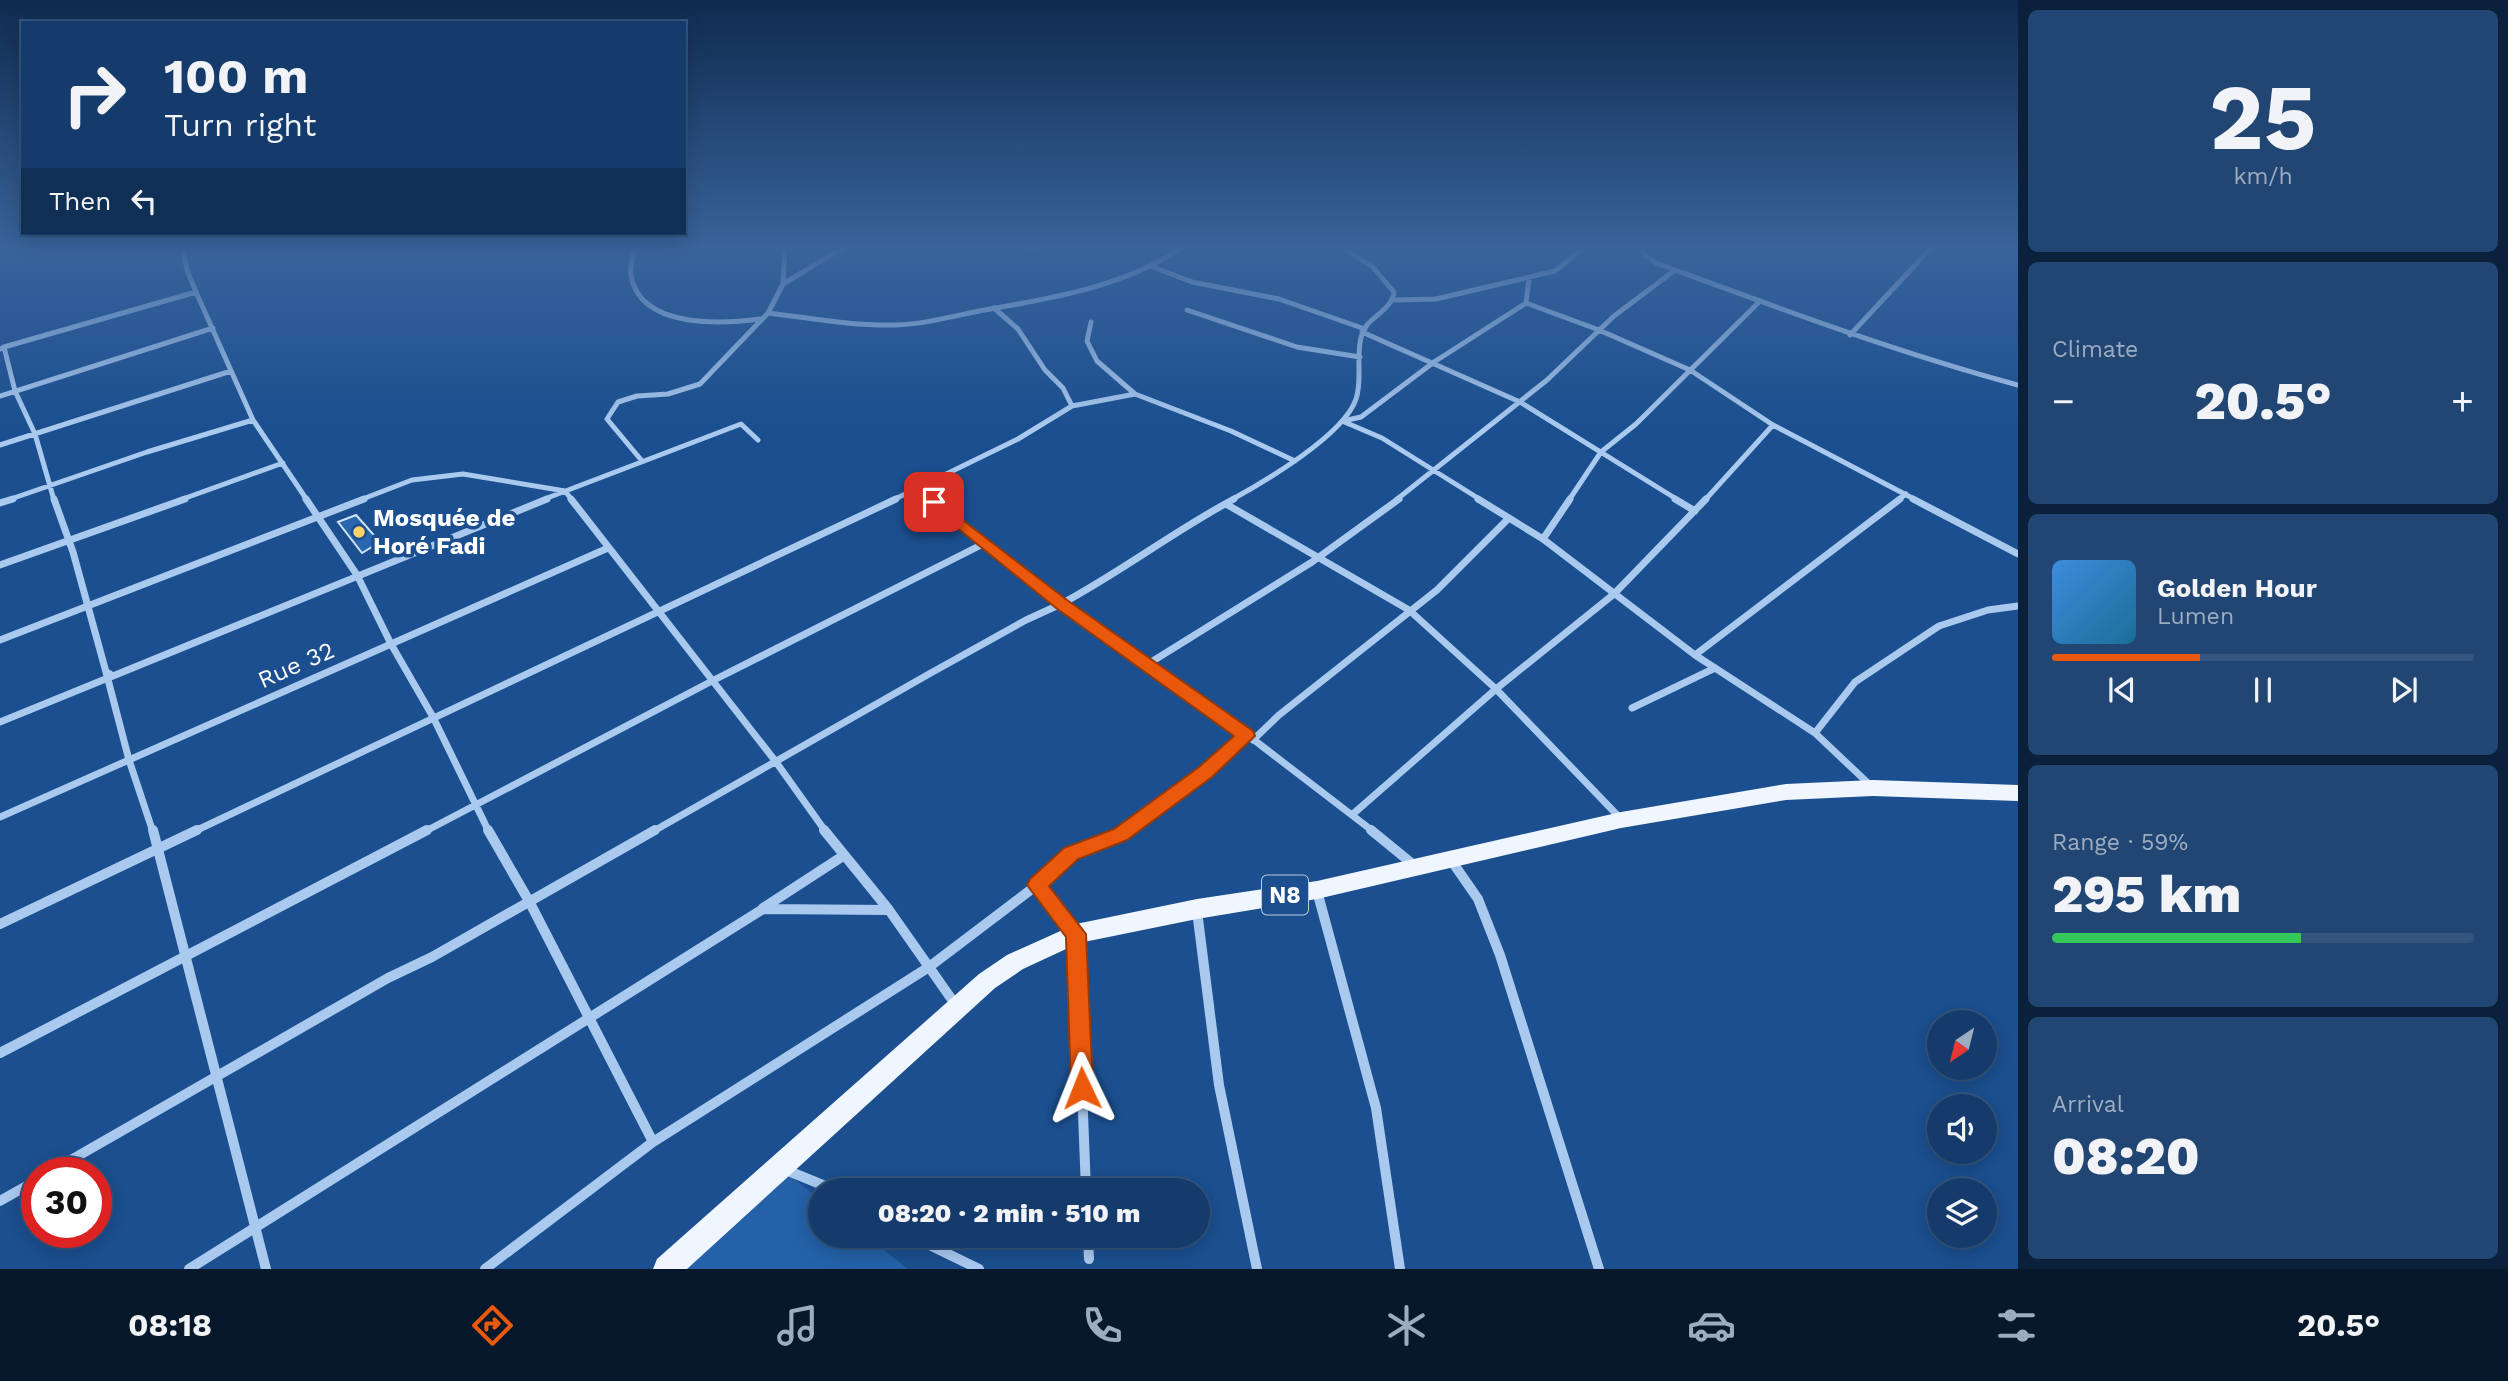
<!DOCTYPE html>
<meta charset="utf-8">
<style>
:root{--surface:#143b6b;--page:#214673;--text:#f1f3f6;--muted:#9dadc1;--line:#33557e;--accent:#ea580c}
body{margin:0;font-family:"Work Sans",sans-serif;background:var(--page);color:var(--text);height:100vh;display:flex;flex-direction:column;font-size:26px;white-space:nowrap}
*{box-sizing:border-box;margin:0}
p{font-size:23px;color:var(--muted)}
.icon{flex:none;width:38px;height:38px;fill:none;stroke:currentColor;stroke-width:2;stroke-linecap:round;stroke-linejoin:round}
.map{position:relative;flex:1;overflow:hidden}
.side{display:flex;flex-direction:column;gap:10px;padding:10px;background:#0b203b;width:490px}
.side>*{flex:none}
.hud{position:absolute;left:21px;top:21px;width:665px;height:214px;border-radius:0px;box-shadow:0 4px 18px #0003,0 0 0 2px var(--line);background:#143b6b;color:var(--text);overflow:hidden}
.needle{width:46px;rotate:215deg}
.buttons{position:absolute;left:1927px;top:1010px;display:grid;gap:14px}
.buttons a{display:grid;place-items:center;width:70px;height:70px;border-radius:50%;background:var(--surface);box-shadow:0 4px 18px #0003,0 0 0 2px var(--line);font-size:35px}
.speed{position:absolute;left:21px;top:1157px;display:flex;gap:14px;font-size:35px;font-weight:700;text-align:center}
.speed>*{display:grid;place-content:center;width:91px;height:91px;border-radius:50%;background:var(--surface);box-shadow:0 4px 18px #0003,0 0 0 2px var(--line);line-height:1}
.speed .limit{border:10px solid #d22;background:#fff;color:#111}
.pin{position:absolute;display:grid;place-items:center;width:60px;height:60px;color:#fff;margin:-30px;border-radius:14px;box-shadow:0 4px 10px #0006}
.me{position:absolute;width:77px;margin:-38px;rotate:358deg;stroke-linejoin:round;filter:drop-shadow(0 0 5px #0008)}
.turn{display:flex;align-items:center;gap:24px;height:147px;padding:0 28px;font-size:32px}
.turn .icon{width:91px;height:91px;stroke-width:2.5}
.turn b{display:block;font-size:49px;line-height:60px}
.then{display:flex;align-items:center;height:66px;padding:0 28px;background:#0003;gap:14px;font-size:26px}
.big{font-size:52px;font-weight:800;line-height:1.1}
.side .tile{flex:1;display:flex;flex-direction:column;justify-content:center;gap:10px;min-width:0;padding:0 24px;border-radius:10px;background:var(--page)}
.side .dial{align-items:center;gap:0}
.dial b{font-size:91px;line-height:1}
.song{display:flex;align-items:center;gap:21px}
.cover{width:84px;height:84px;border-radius:10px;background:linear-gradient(135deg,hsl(210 70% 55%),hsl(200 70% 35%))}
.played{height:7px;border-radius:4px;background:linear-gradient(90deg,var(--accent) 35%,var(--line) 35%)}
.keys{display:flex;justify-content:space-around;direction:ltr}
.heat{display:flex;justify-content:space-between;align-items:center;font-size:38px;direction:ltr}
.charge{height:10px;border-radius:5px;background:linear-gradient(90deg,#34c759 59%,var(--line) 0)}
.trip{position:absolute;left:808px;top:1178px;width:402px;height:70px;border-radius:35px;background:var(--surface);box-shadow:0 4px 18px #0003,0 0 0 2px var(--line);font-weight:800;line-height:70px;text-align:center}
.dock{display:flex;height:112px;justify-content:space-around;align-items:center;background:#08182b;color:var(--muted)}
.dock .icon{width:49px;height:49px}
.dock .current{color:var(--accent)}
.dock b{font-size:32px;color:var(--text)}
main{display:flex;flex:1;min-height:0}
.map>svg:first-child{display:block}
.green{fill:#2461a8}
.building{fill:#2a66ad;stroke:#cfe3fa;stroke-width:2}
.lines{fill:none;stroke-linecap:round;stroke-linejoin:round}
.minor-far2{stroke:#a9c9ee;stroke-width:5}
.minor-far1{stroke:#a9c9ee;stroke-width:7}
.minor{stroke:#a9c9ee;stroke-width:10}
.primary{fill:#f0f6ff;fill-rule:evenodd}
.route{fill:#ea580c;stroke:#983908;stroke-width:2}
.poi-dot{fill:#ffd166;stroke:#1b4f8f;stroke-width:2.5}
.labels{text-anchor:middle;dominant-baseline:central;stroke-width:7;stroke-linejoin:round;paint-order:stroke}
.shield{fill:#1b4f8f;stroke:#bbcadd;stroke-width:2}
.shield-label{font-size:23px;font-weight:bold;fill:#fff}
.poi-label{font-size:24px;font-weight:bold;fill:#fff;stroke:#1b4f8f;text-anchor:start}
.street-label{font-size:24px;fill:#fff;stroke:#1b4f8f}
</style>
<main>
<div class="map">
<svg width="2018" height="1269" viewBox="0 0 2018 1269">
<rect width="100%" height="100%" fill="#1b4f8f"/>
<!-- green -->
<path class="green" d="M779 1167 821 1200V1236H866L908 1269H682Z"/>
<!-- building -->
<path class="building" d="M356 515 380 542 362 553 338 522Z"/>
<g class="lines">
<!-- minor-far2 -->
<path class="minor-far2" d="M183 249 187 270 196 292 253 420 307 500
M634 249C633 258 629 268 631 276 641 329 722 324 760 319
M1024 249H1039
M1642 249 1645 255 1656 263C1776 307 1895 352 2018 385
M1153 267 1192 282 1279 299 1365 329
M783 284 785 249
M1393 300 1436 299 1555 271 1582 249
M1526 303 1599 330 1690 370 1773 425 1916 500
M994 308 1018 329 1045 370 1063 388 1072 406
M1187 310 1297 347 1360 357
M768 313C810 318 852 326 895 325 924 324 950 317 979 311 1047 299 1121 288 1180 249
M1091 322 1087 341 1097 361 1135 394 1231 431 1295 461
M1362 332 1520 402 1678 500
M1850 335 1930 249
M4 347 196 292
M0 349 4 347 15 391 35 434 54 500
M0 396 213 328
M1342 421 1382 438 1481 500
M1343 421 1361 417 1434 362 1526 303 1529 278
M0 445 231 371
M642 461 607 419 618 402 637 396 668 394 700 384 768 313 783 284 841 249
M916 488 931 500
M8 500 147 452 253 420
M180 500 283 463
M360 500 412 480 463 474 565 491 572 500
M542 500 741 424 758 440
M893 500 1018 439 1072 406 1135 394
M1231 500C1264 482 1344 435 1356 399 1363 379 1355 354 1362 334 1367 317 1392 311 1394 292L1372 266 1344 249
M1396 500 1547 380 1614 316 1675 270
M1569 500 1601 452 1636 424 1760 301
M1705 500 1773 425
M1898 500 1906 494"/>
<!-- minor-far1 -->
<path class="minor-far1" d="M54 499 73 552 106 672 110 674
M306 499 357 575 391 644 433 717 489 832
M571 499 776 762 826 832
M1234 499C1174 531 1121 572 1061 604L1241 730 1374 832
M1675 499 1695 511
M1913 499 2018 554
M0 503 13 499
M1226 504 1409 610 1496 689 1621 819
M1509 518 1543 539 1695 655 1815 733 1870 785
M1543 539 1570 499
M0 565 185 499
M0 640 364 499
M1695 655 1900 499
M1148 664 1312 562 1399 499
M106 672 129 760 153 832
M1632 708 1715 668
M0 722 547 499
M1815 733 1855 682 1939 626 1988 610 2018 606
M1253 740 1279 715 1437 590 1509 518 1478 499
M1353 814 1496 689 1614 594 1706 499
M0 817 608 548
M193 832 896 499
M424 832 712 681 985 543
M652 832 929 674 1026 620 1061 604 929 499
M1124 832 1206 772 1246 735"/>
<!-- minor -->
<path class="minor" d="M153 830 266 1269
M488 830 529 901 653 1142
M824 830 889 910 955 1004
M1371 830 1415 866
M1451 860 1478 899 1500 955 1599 1269
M1037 885 1076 934 1086 1190
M1317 891 1376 1108 1400 1269
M763 908 843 856
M1197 911 1219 1085 1257 1269
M0 924 197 830
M0 1053 427 830
M786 1170 835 1190
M50 1172 388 978 432 957 655 830
M0 1201 37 1180
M911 1236 979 1269
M1088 1236 1089 1259
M189 1269 763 909 889 910
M485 1269 653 1142 929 967 1037 885 1071 853 1127 830"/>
<!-- primary -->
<path class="primary" d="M1873 780 2018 785V801L1873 796 1786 800 1621 828 1317 899 1197 919 1079 943 1023 969 995 988 687 1269H653L657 1259 979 974 1007 955 1076 924 1197 899 1317 881 1621 812 1786 784Z"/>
</g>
<!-- sky -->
<linearGradient id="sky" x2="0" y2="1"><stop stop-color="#0f2b4f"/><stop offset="0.58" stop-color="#39639b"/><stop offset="1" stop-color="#39639b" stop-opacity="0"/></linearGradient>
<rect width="2018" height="426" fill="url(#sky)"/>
<!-- route -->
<path class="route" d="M934 498 1067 600 1253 731 1255 736 1212 777 1127 840 1078 859 1049 886 1086 934 1093 1088 1090 1095 1082 1099 1074 1095 1071 1088 1066 937 1027 885 1030 879 1064 848 1114 829 1199 767 1234 736 1056 608 929 505 927 502Z"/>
<!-- markers -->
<circle class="poi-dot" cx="359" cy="532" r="7"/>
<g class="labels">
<!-- shield labels -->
<rect class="shield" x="1262" y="875.5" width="46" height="39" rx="5"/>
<g class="shield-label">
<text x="1285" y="895">N8</text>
</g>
<!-- poi labels -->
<g class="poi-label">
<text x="373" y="518">Mosquée de<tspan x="373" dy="28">Horé Fadi</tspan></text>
</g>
<!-- street labels -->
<g class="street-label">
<text transform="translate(296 665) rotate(-24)">Rue 32</text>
</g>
</g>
</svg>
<div class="buttons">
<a><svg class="needle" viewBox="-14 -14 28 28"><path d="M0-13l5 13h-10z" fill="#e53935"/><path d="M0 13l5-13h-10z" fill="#9dadc1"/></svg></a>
<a><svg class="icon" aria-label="sound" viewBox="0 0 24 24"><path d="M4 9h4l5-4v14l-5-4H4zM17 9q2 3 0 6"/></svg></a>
<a><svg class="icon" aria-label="layers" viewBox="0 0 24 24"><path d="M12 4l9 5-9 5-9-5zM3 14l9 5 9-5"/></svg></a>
</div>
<div class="speed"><div class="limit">30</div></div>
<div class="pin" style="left:934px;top:502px;background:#d93025"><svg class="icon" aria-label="arrive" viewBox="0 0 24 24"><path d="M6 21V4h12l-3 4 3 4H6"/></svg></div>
<svg class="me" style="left:1082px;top:1088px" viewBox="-20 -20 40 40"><path d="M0-17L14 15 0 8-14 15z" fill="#ea580c" stroke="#fff" stroke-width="4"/></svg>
<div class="trip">08:20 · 2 min · 510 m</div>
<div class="hud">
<div class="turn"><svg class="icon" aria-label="right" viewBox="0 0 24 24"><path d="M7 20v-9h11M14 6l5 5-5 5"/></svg><div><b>100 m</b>Turn right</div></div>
<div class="then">Then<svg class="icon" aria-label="left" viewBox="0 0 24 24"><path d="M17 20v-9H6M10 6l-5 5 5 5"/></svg></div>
</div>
</div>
<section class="side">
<div class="tile dial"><b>25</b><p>km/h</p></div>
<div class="tile"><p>Climate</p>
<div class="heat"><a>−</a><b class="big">20.5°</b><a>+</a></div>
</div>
<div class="tile">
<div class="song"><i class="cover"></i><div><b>Golden Hour</b><p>Lumen</p></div></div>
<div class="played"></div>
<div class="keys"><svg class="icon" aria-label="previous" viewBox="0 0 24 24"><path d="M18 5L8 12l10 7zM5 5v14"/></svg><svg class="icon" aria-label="pause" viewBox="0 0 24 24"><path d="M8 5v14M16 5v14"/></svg><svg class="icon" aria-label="next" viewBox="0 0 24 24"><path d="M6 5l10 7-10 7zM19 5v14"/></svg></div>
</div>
<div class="tile"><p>Range · 59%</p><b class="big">295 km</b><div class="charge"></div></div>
<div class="tile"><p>Arrival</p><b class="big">08:20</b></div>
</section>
</main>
<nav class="dock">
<b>08:18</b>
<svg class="icon current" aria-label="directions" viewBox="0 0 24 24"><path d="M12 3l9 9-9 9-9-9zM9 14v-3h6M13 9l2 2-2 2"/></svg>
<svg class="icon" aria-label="music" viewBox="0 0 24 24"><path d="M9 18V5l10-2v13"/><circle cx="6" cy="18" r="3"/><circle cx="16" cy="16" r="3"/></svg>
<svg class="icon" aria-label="phone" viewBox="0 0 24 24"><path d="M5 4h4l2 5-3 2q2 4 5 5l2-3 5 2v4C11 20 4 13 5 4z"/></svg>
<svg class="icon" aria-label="climate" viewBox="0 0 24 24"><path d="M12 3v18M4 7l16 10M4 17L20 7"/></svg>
<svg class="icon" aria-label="car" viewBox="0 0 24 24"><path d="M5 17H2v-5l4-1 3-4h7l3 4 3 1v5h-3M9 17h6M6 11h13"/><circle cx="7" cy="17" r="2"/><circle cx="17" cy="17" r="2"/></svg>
<svg class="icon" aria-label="filters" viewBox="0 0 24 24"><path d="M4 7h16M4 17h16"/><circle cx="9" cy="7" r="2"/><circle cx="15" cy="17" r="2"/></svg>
<b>20.5°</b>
</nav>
